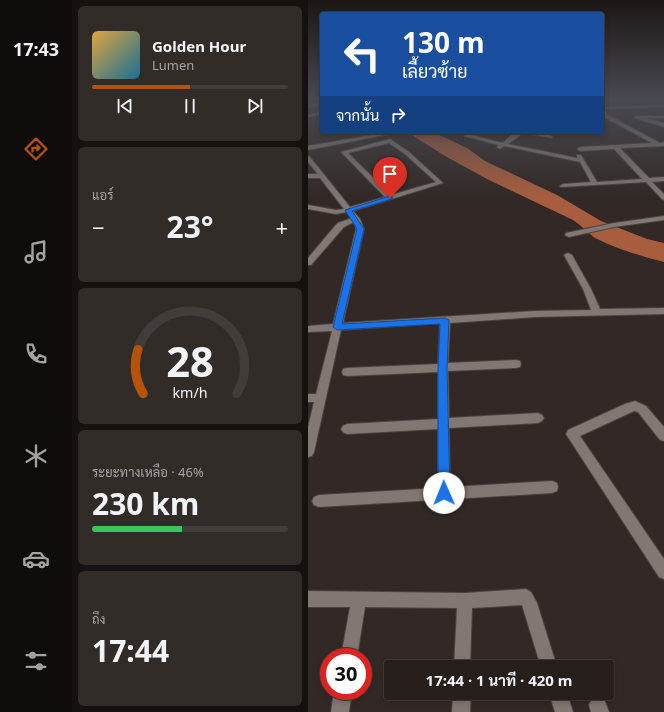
<!DOCTYPE html>
<html lang="th">
<meta charset="utf-8">
<style>
:root{--surface:#261f1c;--page:#322c29;--text:#f1f3f6;--muted:#a4a2a3;--line:#423d3b;--accent:#b45309}
body{margin:0;font-family:"Noto Sans",Sarabun,sans-serif;background:var(--page);color:var(--text);height:100vh;display:flex;flex-direction:column;font-size:15px;white-space:nowrap}
*{box-sizing:border-box;margin:0}
p{font-size:13px;color:var(--muted)}
.icon{flex:none;width:22px;height:22px;fill:none;stroke:currentColor;stroke-width:2;stroke-linecap:round;stroke-linejoin:round}
.map{position:relative;flex:1;overflow:hidden}
.drawer{display:flex;flex-direction:column;gap:6px;padding:6px;background:#15110f;width:236px}
.drawer>*{flex:none}
.top-card{position:absolute;left:12px;top:12px;width:284px;height:122px;border-radius:4px;box-shadow:0 2px 6px #0003,0 0 0 1px var(--line);background:#1a4fa0;color:#fff;overflow:hidden}
.speed{position:absolute;left:12px;top:648px;display:flex;gap:8px;font-size:20px;font-weight:700;text-align:center}
.speed>*{display:grid;place-content:center;width:52px;height:52px;border-radius:50%;background:var(--surface);box-shadow:0 2px 6px #0003,0 0 0 1px var(--line);line-height:1}
.speed .limit{border:6px solid #d22;background:#fff;color:#111}
.pin{position:absolute;display:grid;place-items:center;width:34px;height:34px;color:#fff;margin:-41px -17px;border-radius:50% 50% 50% 0;rotate:-45deg;box-shadow:0 0 4px #0007}
.pin .icon{rotate:45deg}
.me{position:absolute;width:44px;margin:-22px;rotate:359deg;stroke-linejoin:round;filter:drop-shadow(0 0 3px #0008)}
.turn{display:flex;align-items:center;gap:14px;height:84px;padding:0 16px;font-size:18px}
.turn .icon{width:52px;height:52px;stroke-width:2.5}
.turn b{display:block;font-size:28px;line-height:34px}
.then{display:flex;align-items:center;height:38px;padding:0 16px;background:#0003;gap:8px;font-size:15px}
.big{font-size:30px;font-weight:700;line-height:1.1}
.drawer .tile{flex:1;display:flex;flex-direction:column;justify-content:center;gap:6px;min-width:0;padding:0 14px;border-radius:6px;background:var(--page)}
.drawer .dial{align-items:center;gap:0}
.dial svg{height:104px;overflow:visible;fill:none;stroke:var(--line);stroke-width:7;stroke-linecap:round;text-anchor:middle}
.dial text{fill:var(--text);stroke:none}
.song{display:flex;align-items:center;gap:12px}
.cover{width:48px;height:48px;border-radius:6px;background:linear-gradient(135deg,hsl(40 70% 55%),hsl(200 70% 35%))}
.played{height:4px;border-radius:2px;background:linear-gradient(90deg,var(--accent) 50%,var(--line) 50%)}
.keys{display:flex;justify-content:space-around;direction:ltr}
.heat{display:flex;justify-content:space-between;align-items:center;font-size:22px;direction:ltr}
.charge{height:6px;border-radius:3px;background:linear-gradient(90deg,#34c759 46%,var(--line) 0)}
.trip{position:absolute;left:76px;top:660px;width:230px;height:40px;border-radius:4px;background:var(--surface);box-shadow:0 2px 6px #0003,0 0 0 1px var(--line);font-weight:700;line-height:40px;text-align:center}
main{display:flex;flex:1;min-height:0}
.menu{display:flex;flex-direction:column;width:72px;justify-content:space-around;align-items:center;background:#0f0c0b;color:var(--muted)}
.menu .icon{width:28px;height:28px}
.menu .active{color:var(--accent)}
.menu b{font-size:18px;color:var(--text)}
.map>svg:first-child{display:block}
.water{fill:#a85e3e}
.lines{fill:none;stroke-linecap:round;stroke-linejoin:round}
.minor-casing{stroke:#4a4441;stroke-width:2}
.minor{fill:#817773;fill-rule:evenodd}
.route{fill:#1a73e8;stroke:#114b97}
</style>
<main>
<nav class="menu">
<b>17:43</b>
<svg class="icon active" aria-label="directions" viewBox="0 0 24 24"><path d="M12 3l9 9-9 9-9-9zM9 14v-3h6M13 9l2 2-2 2"/></svg>
<svg class="icon" aria-label="music" viewBox="0 0 24 24"><path d="M9 18V5l10-2v13"/><circle cx="6" cy="18" r="3"/><circle cx="16" cy="16" r="3"/></svg>
<svg class="icon" aria-label="phone" viewBox="0 0 24 24"><path d="M5 4h4l2 5-3 2q2 4 5 5l2-3 5 2v4C11 20 4 13 5 4z"/></svg>
<svg class="icon" aria-label="climate" viewBox="0 0 24 24"><path d="M12 3v18M4 7l16 10M4 17L20 7"/></svg>
<svg class="icon" aria-label="car" viewBox="0 0 24 24"><path d="M5 17H2v-5l4-1 3-4h7l3 4 3 1v5h-3M9 17h6M6 11h13"/><circle cx="7" cy="17" r="2"/><circle cx="17" cy="17" r="2"/></svg>
<svg class="icon" aria-label="filters" viewBox="0 0 24 24"><path d="M4 7h16M4 17h16"/><circle cx="9" cy="7" r="2"/><circle cx="15" cy="17" r="2"/></svg>
</nav>
<section class="drawer">
<div class="tile">
<div class="song"><i class="cover"></i><div><b>Golden Hour</b><p>Lumen</p></div></div>
<div class="played"></div>
<div class="keys"><svg class="icon" aria-label="previous" viewBox="0 0 24 24"><path d="M18 5L8 12l10 7zM5 5v14"/></svg><svg class="icon" aria-label="pause" viewBox="0 0 24 24"><path d="M8 5v14M16 5v14"/></svg><svg class="icon" aria-label="next" viewBox="0 0 24 24"><path d="M6 5l10 7-10 7zM19 5v14"/></svg></div>
</div>
<div class="tile"><p>แอร์</p>
<div class="heat"><a>−</a><b class="big">23°</b><a>+</a></div>
</div>
<div class="tile dial"><svg viewBox="0 0 100 80">
<path d="M14 69A42 42 0 1 1 86 69"/>
<path d="M14 69A42 42 0 0 1 10 35" stroke="#b45309"/>
<text x="50" y="56" font-size="32" font-weight="700">28</text>
<text x="50" y="72" font-size="11">km/h</text>
</svg></div>
<div class="tile"><p>ระยะทางเหลือ · 46%</p><b class="big">230 km</b><div class="charge"></div></div>
<div class="tile"><p>ถึง</p><b class="big">17:44</b></div>
</section>
<div class="map">
<svg width="356" height="712" viewBox="0 0 356 712">
<rect width="100%" height="100%" fill="#322926"/>
<!-- water -->
<path class="water" d="M99 132H124L140 139 159 148 177 161 249 195 293 221 339 239 356 243V262C333 256 308 249 287 238 280 233 273 225 265 220L179 179 137 156Z"/>
<g class="lines">
<defs>
<path id="minor" d="M14 103V105L0 107V105Z
M356 105V107L296 109 300 115 352 143 356 142V146L312 148 341 178 356 177V181L344 182 356 194V200L354 199 338 182 253 187 252 186 255 184 283 182 272 162 196 146 192 149 189 147 191 145 156 136 159 134 195 143C199 139 205 133 210 132 220 130 237 132 245 137L244 138 215 133 200 144 269 158V155H273L289 182 334 179 306 149 272 151 269 149 272 147 344 143 296 117 294 114V107Z
M14 112V114L0 117V115Z
M328 116H356V118H339L356 123V127L326 118Z
M74 132H80L82 134 0 150V146L75 133Z
M82 139 101 152 135 183 45 211 52 219 56 229 35 323 227 311 283 310 275 289 256 255 260 253 264 255 283 289 292 309 356 308V314L227 317 142 323 140 363 208 360 212 361 213 364 212 367 208 368 140 371 141 418 230 413 234 415 236 418 234 421 230 423 141 428 142 487 244 481 249 483 250 487 249 491 244 493 11 507 6 505 4 501 6 497 11 495 130 488V429L39 434 35 432 33 429 35 426 39 424 130 419V372L39 376 35 375 34 372 35 369 39 368 130 364 132 323 33 330 6 452 4 456 0 457V427L6 402H0V394H8L24 331 0 332V326L25 324 48 229 46 222 36 227 3 265H0V258L27 226 30 223 44 218 39 212 28 214 0 209V205L28 210 36 209 12 178H0V174H10L0 162V156L2 157 42 207 77 197 33 152ZM81 143 97 154 128 182 83 195 40 153Z
M356 216V220L306 227 261 237 257 235 258 233 306 223Z
M327 401 338 406 356 427V441L352 440 330 412 326 411 272 436 356 559V579L351 577 258 434 260 430 317 404Z
M218 589 223 592 229 603 249 667H233L214 605 164 608 162 667H146L149 608 57 607 49 657H33L42 607H0V591L157 593Z
M26 691H44L41 712H23Z
M145 693H163L162 712H144Z
M241 693H259L265 712H247Z
M290 696 296 699 301 712H283L281 705 284 699Z"/>
</defs>
<!-- minor casing -->
<use href="#minor" class="minor-casing"/>
<!-- minor -->
<use href="#minor" class="minor"/>
</g>
<!-- sky -->
<linearGradient id="sky" x2="0" y2="1"><stop stop-color="#1c1715"/><stop offset="0.5" stop-color="#494952"/><stop offset="1" stop-color="#494952" stop-opacity="0"/></linearGradient>
<rect width="356" height="199" fill="url(#sky)"/>
<!-- route -->
<path class="route" d="M82 196H84V199L44 211 56 229 34 324 137 318 141 320 139 368 142 493 140 497 136 499 132 497 130 493V368L132 324 29 330 25 327 49 229 37 210Z"/>
</svg>
<div class="speed"><div class="limit">30</div></div>
<div class="pin" style="left:82px;top:198px;background:#d93025"><svg class="icon" aria-label="arrive" viewBox="0 0 24 24"><path d="M6 21V4h12l-3 4 3 4H6"/></svg></div>
<svg class="me" style="left:136px;top:493px" viewBox="-20 -20 40 40"><circle r="19" fill="#fff"/><path d="M0-13L10 11 0 6-10 11z" fill="#1a73e8"/></svg>
<div class="trip">17:44 · 1 นาที · 420 m</div>
<div class="top-card">
<div class="turn"><svg class="icon" aria-label="left" viewBox="0 0 24 24"><path d="M17 20v-9H6M10 6l-5 5 5 5"/></svg><div><b>130 m</b>เลี้ยวซ้าย</div></div>
<div class="then">จากนั้น<svg class="icon" aria-label="right" viewBox="0 0 24 24"><path d="M7 20v-9h11M14 6l5 5-5 5"/></svg></div>
</div>
</div>
</main>
